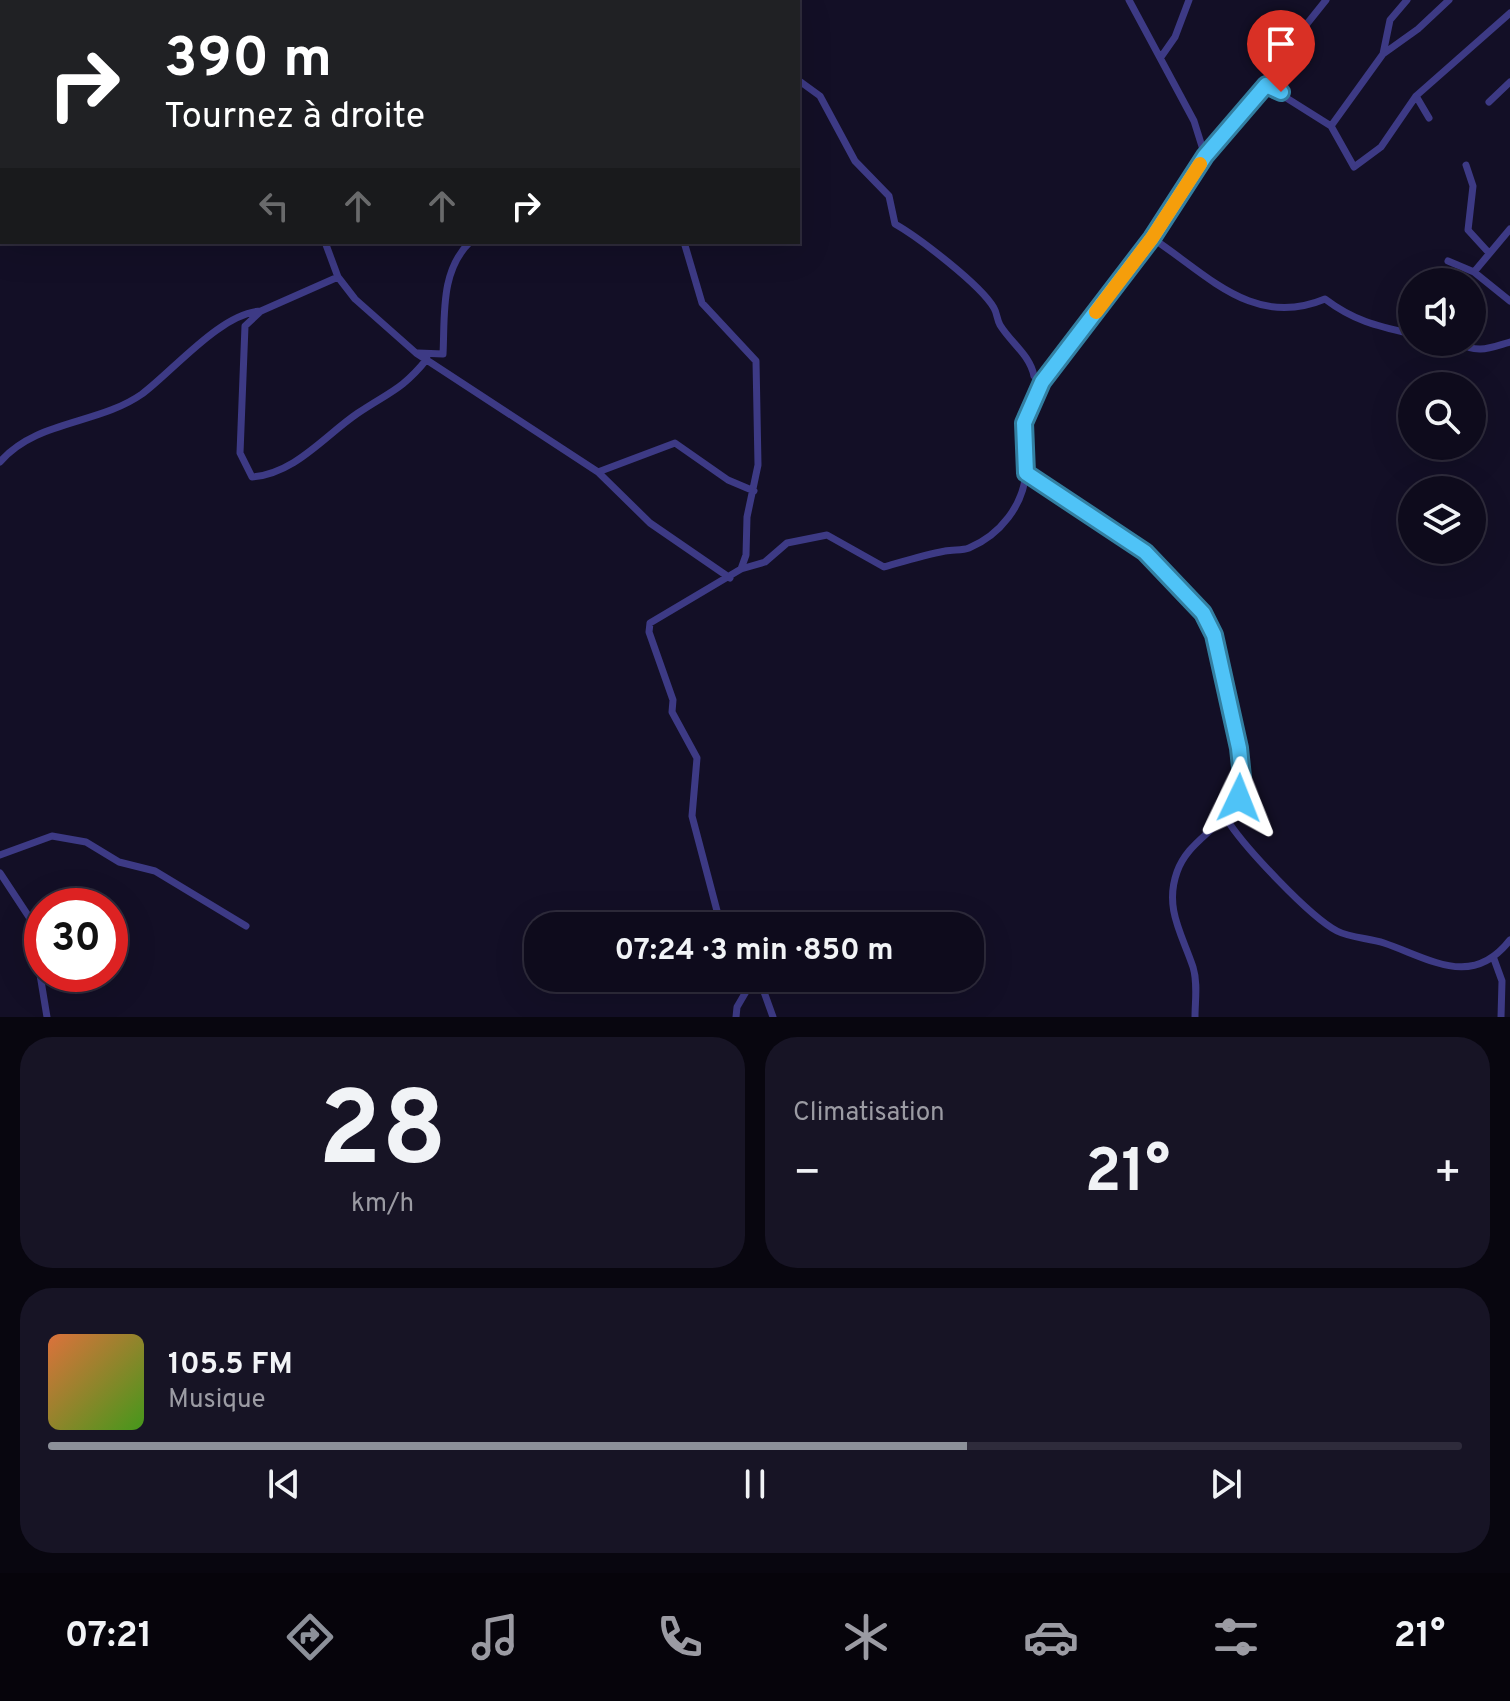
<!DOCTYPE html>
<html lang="fr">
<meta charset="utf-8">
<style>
:root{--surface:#0e0b1c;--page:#171425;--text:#f1f3f6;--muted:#9b9ba3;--line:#2e2b3b;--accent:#8c9099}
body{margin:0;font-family:Overpass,sans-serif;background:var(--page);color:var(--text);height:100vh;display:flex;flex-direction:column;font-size:30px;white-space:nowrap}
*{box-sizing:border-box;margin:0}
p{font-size:26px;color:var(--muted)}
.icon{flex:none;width:44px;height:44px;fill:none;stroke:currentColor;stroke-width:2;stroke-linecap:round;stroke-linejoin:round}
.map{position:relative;height:1017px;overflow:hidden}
.details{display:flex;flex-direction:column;gap:20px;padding:20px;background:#08060f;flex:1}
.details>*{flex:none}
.guide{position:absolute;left:0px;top:0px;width:800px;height:244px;box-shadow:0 8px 32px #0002,0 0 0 2px var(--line);background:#202124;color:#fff;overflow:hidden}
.buttons{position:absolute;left:1398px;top:268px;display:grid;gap:16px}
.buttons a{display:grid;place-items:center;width:88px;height:88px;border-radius:50%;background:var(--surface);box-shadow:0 8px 32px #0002,0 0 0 2px var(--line);font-size:40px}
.speed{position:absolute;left:24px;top:888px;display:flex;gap:16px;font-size:40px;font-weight:700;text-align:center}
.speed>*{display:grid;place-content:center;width:104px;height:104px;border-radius:50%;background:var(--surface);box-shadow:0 8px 32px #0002,0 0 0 2px var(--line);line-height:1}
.speed .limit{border:12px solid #d22;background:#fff;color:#111}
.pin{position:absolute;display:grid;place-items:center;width:68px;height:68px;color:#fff;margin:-82px -34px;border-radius:50% 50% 50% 0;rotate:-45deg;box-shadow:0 0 8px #0007}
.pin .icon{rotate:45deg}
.me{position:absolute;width:88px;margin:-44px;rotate:2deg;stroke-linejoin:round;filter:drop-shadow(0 0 6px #0008)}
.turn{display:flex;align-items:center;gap:28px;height:168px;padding:0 32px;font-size:36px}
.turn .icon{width:104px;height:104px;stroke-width:2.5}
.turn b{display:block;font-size:56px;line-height:68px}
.lanes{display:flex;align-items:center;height:76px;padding:0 32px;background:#0003;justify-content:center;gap:40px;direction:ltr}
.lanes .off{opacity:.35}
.big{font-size:60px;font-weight:700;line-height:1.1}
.details .tile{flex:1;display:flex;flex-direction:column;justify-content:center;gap:12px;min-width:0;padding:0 28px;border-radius:32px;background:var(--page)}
.details .dial{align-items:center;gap:0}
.dial b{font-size:104px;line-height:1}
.song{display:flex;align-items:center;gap:24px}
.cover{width:96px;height:96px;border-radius:12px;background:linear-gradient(135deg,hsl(20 70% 55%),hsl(100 70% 35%))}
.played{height:8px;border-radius:4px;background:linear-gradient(90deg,var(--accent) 65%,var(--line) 65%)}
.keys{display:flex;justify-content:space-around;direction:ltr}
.heat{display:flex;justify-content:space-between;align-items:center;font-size:44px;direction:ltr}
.details .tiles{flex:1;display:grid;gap:20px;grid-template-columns:1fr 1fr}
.tile:last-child{grid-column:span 2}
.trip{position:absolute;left:524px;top:912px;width:460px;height:80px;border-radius:32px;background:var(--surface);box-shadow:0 8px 32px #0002,0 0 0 2px var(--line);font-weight:700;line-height:80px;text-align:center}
.dock{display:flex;height:128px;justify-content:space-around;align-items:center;background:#06040b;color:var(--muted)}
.dock .icon{width:56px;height:56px}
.dock .on{color:var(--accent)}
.dock b{font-size:36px;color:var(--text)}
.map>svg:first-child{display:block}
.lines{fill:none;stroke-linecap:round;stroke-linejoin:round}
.street{stroke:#3d3a85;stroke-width:7}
.route-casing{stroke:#337fa1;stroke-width:20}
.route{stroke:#4fc3f7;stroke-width:14}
.slow{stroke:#f59e0b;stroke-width:14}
</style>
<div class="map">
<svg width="1510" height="1017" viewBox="0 0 1510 1017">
<rect width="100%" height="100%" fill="#130f26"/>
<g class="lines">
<!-- street -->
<path class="street" d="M198 0 200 2
M15 2 16 0
M290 2 293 0
M552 2 553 0
M580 2V0
M721 2V0
M757 2 758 0
M0 21 2 19
M1383 54 1418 29 1449 0
M1161 57 1175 37 1189 0
M798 80 820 96 855 161 889 196 895 224C918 237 981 285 994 308 997 313 997 320 1000 325 1011 343 1030 355 1034 376L1042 382
M1266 85 1331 126 1354 167 1381 147 1416 96 1510 13
M1416 96 1429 118
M1489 102 1510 82
M1331 126 1383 54 1390 20 1407 0
M1205 156 1285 63 1298 35 1326 0
M1466 165 1473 186 1468 230 1489 253
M1152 238C1207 274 1253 329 1325 299 1354 321 1377 326 1412 334
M325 242 338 277 355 299 416 353 598 472 650 523 730 578
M684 242 702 303 756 361 758 465 747 517 746 555 741 569
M1448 261 1474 272 1510 301
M1474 272 1510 229
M338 277 261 311 245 326 240 453 252 477C296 473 324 436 358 413 389 392 402 390 427 359
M1460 342C1476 355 1492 347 1510 342
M418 353 443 354C445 316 440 271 470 242
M0 462C36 420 98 425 142 394 174 370 221 313 261 311
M598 472 675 443 728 480 754 491
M1026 473 1145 552 1203 613 1214 635 1242 777C1233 829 1191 833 1177 872 1164 908 1182 934 1193 967 1198 983 1195 1001 1195 1017
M1226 818C1242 845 1310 917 1337 931 1351 938 1369 938 1384 943 1431 959 1472 989 1510 940
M0 855 52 836 86 842 119 862 155 871 246 926
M0 873 31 920 47 1017
M721 926 692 816 697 758 672 712 673 700 649 632 650 623 741 569 765 562 787 543 827 535 884 567C905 561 924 555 945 551 953 549 962 551 969 548 1000 535 1024 505 1026 471 1028 430 1019 422 1042 382L1152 238 1205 156 1194 121 1129 0
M1494 959 1502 981 1501 1017
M759 978 773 1017
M736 1017 737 1007 754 978"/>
</g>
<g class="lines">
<defs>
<path id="route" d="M1239 798 1242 777 1239 748 1214 635 1203 613 1145 552 1026 473 1024 423 1042 382 1152 238 1205 156 1266 85 1281 92"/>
</defs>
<!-- route casing -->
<use href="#route" class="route-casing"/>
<!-- route -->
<use href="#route" class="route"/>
<!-- slow -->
<path class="slow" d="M1096 312 1152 238 1200 164"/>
</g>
</svg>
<div class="buttons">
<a><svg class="icon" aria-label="sound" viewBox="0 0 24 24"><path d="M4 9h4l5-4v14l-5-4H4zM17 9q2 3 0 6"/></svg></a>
<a><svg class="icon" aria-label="search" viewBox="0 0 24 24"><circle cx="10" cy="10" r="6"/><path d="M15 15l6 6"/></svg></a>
<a><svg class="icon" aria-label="layers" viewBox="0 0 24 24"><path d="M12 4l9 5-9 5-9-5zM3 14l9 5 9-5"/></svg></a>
</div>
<div class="speed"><div class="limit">30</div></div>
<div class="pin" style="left:1281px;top:92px;background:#d93025"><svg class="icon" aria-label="arrive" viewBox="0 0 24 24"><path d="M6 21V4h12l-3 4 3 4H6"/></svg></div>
<svg class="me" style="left:1239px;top:798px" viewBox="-20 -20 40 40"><path d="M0-17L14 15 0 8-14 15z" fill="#4fc3f7" stroke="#fff" stroke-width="4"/></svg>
<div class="trip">07:24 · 3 min · 850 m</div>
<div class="guide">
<div class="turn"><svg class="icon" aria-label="right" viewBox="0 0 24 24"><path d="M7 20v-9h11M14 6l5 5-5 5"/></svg><div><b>390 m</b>Tournez à droite</div></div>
<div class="lanes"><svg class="icon off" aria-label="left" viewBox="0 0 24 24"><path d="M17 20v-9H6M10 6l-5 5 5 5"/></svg><svg class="icon off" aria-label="ahead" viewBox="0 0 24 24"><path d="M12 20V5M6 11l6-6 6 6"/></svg><svg class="icon off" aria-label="ahead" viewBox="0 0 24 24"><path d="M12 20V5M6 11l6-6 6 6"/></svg><svg class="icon" aria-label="right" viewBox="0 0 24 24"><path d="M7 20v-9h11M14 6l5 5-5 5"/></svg></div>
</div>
</div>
<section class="details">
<div class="tiles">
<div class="tile dial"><b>28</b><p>km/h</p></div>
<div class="tile"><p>Climatisation</p>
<div class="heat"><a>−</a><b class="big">21°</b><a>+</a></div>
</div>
<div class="tile">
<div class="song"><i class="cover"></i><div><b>105.5 FM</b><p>Musique</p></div></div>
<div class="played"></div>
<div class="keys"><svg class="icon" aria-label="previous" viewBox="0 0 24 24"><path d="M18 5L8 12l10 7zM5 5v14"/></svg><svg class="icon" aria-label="pause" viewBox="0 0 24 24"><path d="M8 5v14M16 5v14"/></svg><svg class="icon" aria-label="next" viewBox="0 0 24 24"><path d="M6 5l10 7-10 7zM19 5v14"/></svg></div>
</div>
</div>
</section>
<nav class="dock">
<b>07:21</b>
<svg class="icon on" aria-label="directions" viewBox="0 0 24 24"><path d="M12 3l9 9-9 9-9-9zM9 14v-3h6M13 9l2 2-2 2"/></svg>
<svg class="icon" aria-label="music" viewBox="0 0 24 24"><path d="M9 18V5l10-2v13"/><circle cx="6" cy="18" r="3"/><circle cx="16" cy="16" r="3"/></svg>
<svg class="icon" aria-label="phone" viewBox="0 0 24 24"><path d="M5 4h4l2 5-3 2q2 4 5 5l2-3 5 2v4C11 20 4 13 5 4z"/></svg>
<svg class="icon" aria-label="climate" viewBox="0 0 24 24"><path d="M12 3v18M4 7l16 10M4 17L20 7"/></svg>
<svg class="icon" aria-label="car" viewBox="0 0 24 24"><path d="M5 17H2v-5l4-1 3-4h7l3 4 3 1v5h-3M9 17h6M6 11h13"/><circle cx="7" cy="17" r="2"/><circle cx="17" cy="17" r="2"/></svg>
<svg class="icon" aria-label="filters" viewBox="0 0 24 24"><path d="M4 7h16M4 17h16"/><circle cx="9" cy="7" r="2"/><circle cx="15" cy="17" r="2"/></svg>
<b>21°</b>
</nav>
